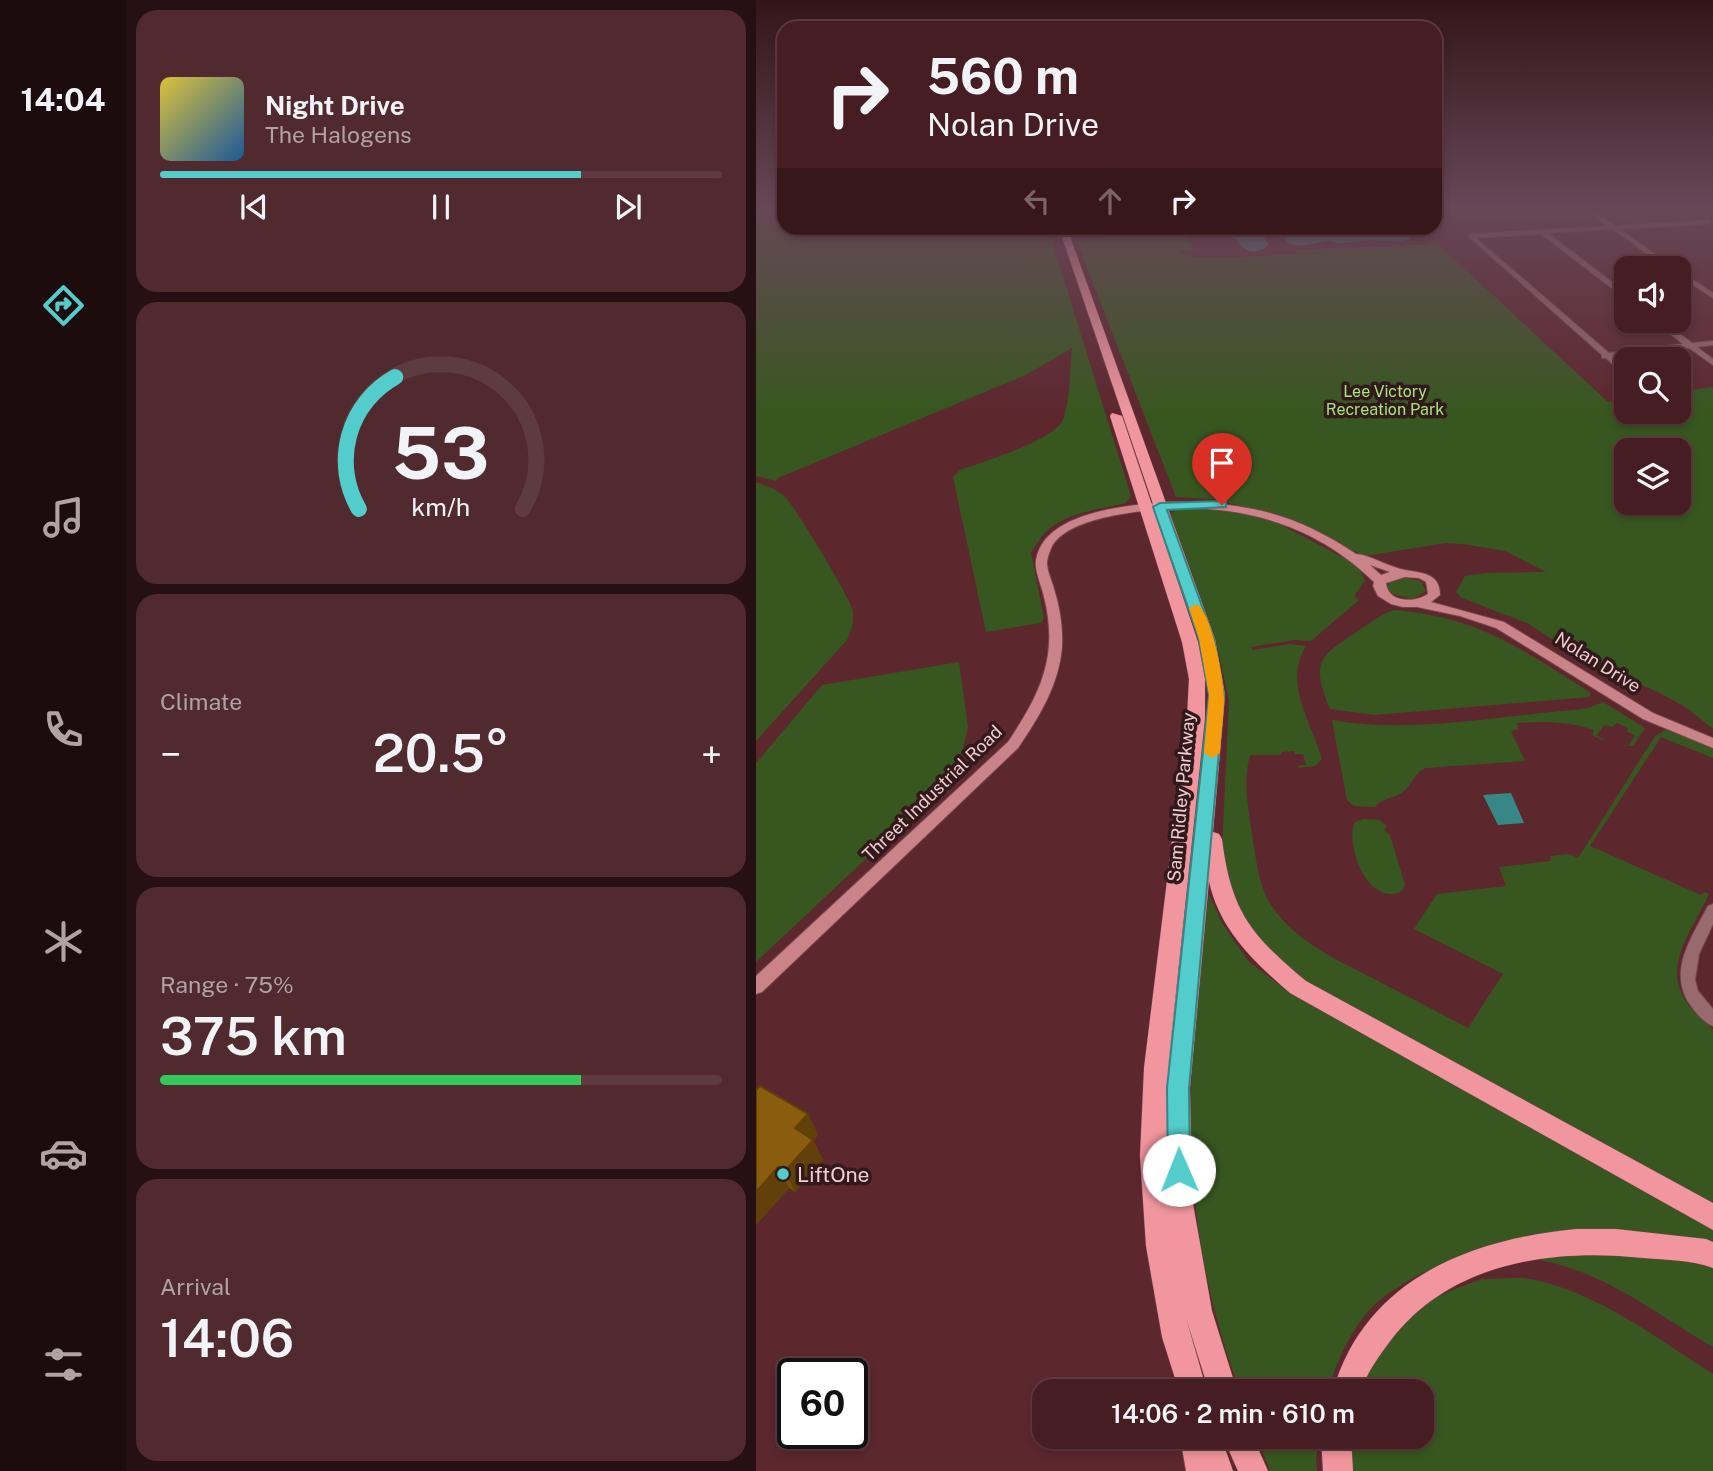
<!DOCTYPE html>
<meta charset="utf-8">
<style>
:root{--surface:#461d22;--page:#502a2f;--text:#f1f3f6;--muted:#b0a2a5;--line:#5e3b40;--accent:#53cdcb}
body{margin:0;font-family:"Public Sans",sans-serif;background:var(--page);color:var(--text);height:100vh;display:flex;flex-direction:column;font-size:26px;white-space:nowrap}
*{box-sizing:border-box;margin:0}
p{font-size:23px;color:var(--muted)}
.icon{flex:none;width:38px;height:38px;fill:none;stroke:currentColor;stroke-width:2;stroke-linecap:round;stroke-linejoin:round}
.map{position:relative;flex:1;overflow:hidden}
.panel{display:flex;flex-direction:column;gap:10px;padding:10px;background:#261013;width:630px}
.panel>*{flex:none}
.guide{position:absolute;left:21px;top:21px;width:665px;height:214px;border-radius:21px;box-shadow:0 4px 10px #0003,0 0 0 2px var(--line);background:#461d22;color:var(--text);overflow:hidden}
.controls{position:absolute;left:858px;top:256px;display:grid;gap:14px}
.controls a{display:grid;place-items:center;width:77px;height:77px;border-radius:14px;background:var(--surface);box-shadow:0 4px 10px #0003,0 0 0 2px var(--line);font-size:35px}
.speed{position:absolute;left:21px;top:1358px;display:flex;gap:14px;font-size:35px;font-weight:700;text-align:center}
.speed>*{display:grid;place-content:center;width:91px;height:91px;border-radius:50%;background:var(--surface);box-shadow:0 4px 10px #0003,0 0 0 2px var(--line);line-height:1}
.speed .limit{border:4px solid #111;border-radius:10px;background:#fff;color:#111}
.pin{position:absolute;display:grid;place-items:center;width:60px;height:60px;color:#fff;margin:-72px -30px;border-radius:50% 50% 50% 0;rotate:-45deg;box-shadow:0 0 7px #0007}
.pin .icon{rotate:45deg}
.me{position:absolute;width:77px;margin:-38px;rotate:359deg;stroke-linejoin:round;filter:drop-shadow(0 0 5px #0008)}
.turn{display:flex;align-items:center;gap:24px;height:147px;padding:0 35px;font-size:32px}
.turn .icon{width:91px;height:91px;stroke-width:2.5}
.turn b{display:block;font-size:49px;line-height:60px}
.lanes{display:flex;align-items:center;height:66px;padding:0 35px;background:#0003;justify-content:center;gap:35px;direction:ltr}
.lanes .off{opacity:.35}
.big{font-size:52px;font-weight:600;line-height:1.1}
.panel .tile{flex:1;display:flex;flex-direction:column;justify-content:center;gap:10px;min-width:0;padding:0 24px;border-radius:21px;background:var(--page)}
.panel .dial{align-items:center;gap:0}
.dial svg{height:182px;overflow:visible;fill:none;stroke:var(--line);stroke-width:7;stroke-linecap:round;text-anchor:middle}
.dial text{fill:var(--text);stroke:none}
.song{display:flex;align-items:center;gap:21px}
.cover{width:84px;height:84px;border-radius:10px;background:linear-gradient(135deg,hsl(50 70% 55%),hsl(210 70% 35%))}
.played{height:7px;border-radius:4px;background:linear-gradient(90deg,var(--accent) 75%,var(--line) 75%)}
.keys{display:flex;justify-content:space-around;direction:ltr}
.heat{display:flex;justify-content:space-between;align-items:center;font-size:38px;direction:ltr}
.charge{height:10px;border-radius:5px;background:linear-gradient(90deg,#34c759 75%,var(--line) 0)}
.trip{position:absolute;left:276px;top:1379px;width:402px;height:70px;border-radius:21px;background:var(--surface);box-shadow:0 4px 10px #0003,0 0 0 2px var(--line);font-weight:600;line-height:70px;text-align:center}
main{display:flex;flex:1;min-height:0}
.menu{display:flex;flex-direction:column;width:126px;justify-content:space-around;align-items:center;background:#1c0c0e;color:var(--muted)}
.menu .icon{width:49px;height:49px}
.menu .active{color:var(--accent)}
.menu b{font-size:32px;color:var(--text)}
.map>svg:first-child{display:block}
.green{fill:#385720;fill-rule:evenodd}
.water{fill:#368786}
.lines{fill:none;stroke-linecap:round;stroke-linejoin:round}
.street-casing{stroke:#77454b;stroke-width:2}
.secondary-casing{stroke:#77454b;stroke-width:2}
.primary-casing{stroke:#77454b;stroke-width:1}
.street{fill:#976a6d;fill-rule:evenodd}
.secondary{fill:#ca8389;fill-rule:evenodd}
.primary{fill:#f1969e;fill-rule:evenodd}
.wall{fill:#774f0c}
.shaded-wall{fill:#61400a}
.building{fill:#8a5c0e;stroke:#61400a;stroke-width:2}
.route{fill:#53cdcb;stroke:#368584;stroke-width:2}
.slow{fill:#f59e0b}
.poi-dot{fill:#53cdcb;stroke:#32191c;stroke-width:2.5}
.labels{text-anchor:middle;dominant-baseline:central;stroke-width:7;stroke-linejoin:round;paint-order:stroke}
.far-park-label{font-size:16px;fill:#a4e675;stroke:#32191c}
.street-label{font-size:18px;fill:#efccce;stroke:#32191c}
.near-poi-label{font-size:21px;fill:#efccce;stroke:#32191c;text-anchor:start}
</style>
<main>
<nav class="menu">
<b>14:04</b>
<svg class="icon active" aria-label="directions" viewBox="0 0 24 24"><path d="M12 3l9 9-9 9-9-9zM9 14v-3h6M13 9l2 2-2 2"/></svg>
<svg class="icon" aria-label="music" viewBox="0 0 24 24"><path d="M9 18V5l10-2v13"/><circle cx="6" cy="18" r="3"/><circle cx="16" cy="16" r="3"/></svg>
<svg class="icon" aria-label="phone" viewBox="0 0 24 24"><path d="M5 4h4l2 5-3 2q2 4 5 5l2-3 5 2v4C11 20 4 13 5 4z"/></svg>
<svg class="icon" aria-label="climate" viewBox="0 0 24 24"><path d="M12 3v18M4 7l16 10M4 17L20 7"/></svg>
<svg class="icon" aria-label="car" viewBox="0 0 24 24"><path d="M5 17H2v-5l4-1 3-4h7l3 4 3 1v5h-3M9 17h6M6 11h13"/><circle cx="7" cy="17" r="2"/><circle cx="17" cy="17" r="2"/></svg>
<svg class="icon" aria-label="filters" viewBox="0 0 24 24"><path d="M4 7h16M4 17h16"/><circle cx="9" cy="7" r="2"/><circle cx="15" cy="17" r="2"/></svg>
</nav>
<section class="panel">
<div class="tile">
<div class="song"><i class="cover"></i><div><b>Night Drive</b><p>The Halogens</p></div></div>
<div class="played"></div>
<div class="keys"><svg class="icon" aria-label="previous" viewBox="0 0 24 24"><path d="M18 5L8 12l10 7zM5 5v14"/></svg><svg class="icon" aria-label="pause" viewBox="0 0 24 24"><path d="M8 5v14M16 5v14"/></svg><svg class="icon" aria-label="next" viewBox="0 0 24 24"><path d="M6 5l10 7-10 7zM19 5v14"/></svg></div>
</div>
<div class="tile dial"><svg viewBox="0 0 100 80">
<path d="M14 69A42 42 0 1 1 86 69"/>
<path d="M14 69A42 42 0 0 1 30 11" stroke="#53cdcb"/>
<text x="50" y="56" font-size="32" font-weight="700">53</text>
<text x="50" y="72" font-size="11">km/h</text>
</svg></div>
<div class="tile"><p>Climate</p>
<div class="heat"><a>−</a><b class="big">20.5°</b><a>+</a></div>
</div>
<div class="tile"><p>Range · 75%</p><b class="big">375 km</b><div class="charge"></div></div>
<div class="tile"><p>Arrival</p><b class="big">14:06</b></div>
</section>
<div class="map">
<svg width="957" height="1471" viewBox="0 0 957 1471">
<rect width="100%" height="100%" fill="#5d272e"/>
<!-- green -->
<path class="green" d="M0 206H28V228H292L375 496 370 503C344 509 313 512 292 530 284 536 281 545 275 552L288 618 285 623 230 632 197 477 204 470C226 462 297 441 307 420 314 402 314 367 316 348L270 375 22 478 20 481 0 476Z
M406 229 429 231 438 250 421 252 437 257 458 258 541 254 539 250 682 244 852 402 870 399V411H922V392L957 387V729L931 708 902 692 826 659 773 624 706 598 700 592 709 576 729 573 790 572 749 551 706 544 689 543 609 556 521 515 456 499 420 497 321 242 340 238 348 240 347 232ZM870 450H922V502H870Z
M0 482C10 486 21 489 29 497 40 508 91 593 96 608 99 621 96 628 91 640L0 741Z
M426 508 476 510 518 521 609 569 605 572 609 581 598 596 603 600 555 641 538 640 495 647 497 650 534 644 550 646C527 684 555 721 566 759L559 766 543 768 542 765H550L547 754H539L538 751 526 752 524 755H494C487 780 492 808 496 834 500 858 502 884 515 905 540 943 584 961 622 981 652 997 682 1012 712 1028L747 974 658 929 681 894 750 886 743 867 795 861 794 856 813 854 822 858 899 736 910 730 957 747V758L905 737 834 846 945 895 948 892 953 894C925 951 896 981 957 1029V1205L564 992 498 941 465 871 473 700 459 637 416 518 415 513Z
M646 577 665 581 670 591 657 599 635 594 631 588 633 582Z
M639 610C722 617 768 650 835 693L833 697 618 715 574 709C553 659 565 656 605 629 616 622 626 613 639 610Z
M203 662 212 727 206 752 192 774 148 823 0 962V763L66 685Z
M847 702 889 728 877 746 862 744 872 746 879 735 871 732 872 728 861 723 857 727 848 725 841 735 849 741 836 735 838 730C812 721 788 721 761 723L762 729 755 731 769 761 670 768C657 773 656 787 645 793 636 799 626 798 619 807L598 806 591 800 576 720C654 734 739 716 818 710L832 708Z
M607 819 623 820 631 826 628 830 634 835 649 885 645 892C609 906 589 841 599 822Z
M453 894 466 923 492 961 533 992 957 1228V1347C914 1322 870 1289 823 1271 763 1249 705 1249 650 1282 635 1291 620 1301 609 1315 591 1338 580 1364 572 1391H484C454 1312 437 1224 435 1140 433 1058 444 975 453 894Z
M726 1279C743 1279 764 1276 780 1280 845 1295 902 1339 957 1374V1471H589V1437H667V1391H597C621 1322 661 1302 726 1279Z
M501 1437H563L560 1459 561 1471H514Z"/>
<!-- water -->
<path class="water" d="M474 228H502L513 245C493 260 482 246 474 228Z
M523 228H648L655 239C642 243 630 241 617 240 607 240 595 243 585 243 581 244 578 241 574 241 560 242 545 249 531 243Z
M755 793 768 823 742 825 727 795Z"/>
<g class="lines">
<defs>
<path id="street" d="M957 209V213L944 214 941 212Z
M838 214H842L859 226 953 220 956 222 953 224 864 229 918 268H910L857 229 792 233 870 293V299L785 234 720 238 853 353 927 344 897 320H905L936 343 957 341V345L941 347 957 359V365L933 348 858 357 870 368V374H867L850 358H846V355L712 236 715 234 852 226 838 216Z
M922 270 957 293V298L922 275Z
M957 904V924L943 954 939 980 942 991 957 1009V1026C947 1022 939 1012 933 1003 912 970 936 937 952 906Z"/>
<path id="secondary" d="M413 502C488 502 537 512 600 554L607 555C620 559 635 567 649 570 666 573 684 573 684 595L675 602 748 622 897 713 957 738V748L887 719 740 628 704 616 661 607H647L635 604 622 596 617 586 618 582C548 513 454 497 360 515 340 519 311 526 298 543 295 547 291 558 291 563 291 571 296 581 298 589 304 608 307 627 306 647 303 685 283 717 262 748L6 992 0 994V976L252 742C272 712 291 681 293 644 294 628 292 613 288 597 286 586 278 571 280 560 288 511 374 505 413 502ZM614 565 634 572 625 575ZM649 577 663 578 670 582 672 594C658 603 632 603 630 583Z"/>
<path id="primary" d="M303 228H311L459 639 469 695 457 832 463 834 466 839C475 912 495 935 550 981L957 1203V1230L534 993C498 962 463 929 453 881L434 1088 436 1198 456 1311 481 1391H453L430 1318 451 1391H423L406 1337 390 1246 384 1156 388 1068 431 718 433 679 426 642 354 416 356 413 366 416 442 642 449 679V718L411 1077 453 695 443 639Z
M820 1229H860L950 1239 957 1242V1268C935 1260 911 1260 888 1258 796 1248 695 1262 635 1340 623 1356 611 1372 605 1391H577C609 1279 715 1239 820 1229Z
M424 1437H465L477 1471H430Z
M467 1437H497L512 1471H482Z
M565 1437H595L597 1471H567Z"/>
</defs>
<!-- street casing -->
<use href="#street" class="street-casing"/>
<!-- secondary casing -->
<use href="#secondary" class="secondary-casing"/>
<!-- primary casing -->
<use href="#primary" class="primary-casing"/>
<!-- street -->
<use href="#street" class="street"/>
<!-- secondary -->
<use href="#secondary" class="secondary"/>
<!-- primary -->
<use href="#primary" class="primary"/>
</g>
<!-- wall -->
<path class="wall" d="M4 1086 52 1114 62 1135 57 1140 67 1160 39 1192 33 1188 0 1225Z"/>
<!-- shaded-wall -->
<path class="shaded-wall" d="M52 1114 62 1135 48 1149 39 1128Z
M57 1140 67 1160 39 1192 29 1171Z
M22 1167 33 1188 0 1225V1192Z"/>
<!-- building -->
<path class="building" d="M4 1086 52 1114 39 1128 57 1140 29 1171 22 1167 0 1192V1090Z"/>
<!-- sky -->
<linearGradient id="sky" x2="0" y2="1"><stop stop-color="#331519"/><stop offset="0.5" stop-color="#674757"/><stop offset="1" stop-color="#674757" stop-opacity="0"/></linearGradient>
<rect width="957" height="412" fill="url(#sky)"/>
<!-- route -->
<path class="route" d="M466 501 470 502V507L411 510 458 639 468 695 433 1088 434 1170 431 1178 423 1181 415 1178 412 1170 411 1088 453 695 443 639 397 507 404 503Z"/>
<!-- slow -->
<path class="slow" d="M440 604C455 609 468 680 468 697 468 715 465 734 464 753L456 758 448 753 453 695 443 639 433 608Z"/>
<!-- markers -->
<circle class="poi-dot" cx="27" cy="1174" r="7"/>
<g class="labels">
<!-- far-park labels -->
<g class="far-park-label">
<text x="629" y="391">Lee Victory<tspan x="629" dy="18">Recreation Park</tspan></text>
</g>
<!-- street labels -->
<g class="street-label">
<text transform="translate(842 662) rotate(32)">Nolan Drive</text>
<text transform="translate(176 793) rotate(-44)">Threet Industrial Road</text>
<text transform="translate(425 797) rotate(-85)">Sam Ridley Parkway</text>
</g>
<!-- near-poi labels -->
<g class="near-poi-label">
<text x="41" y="1174">LiftOne</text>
</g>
</g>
</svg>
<div class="controls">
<a><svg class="icon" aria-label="sound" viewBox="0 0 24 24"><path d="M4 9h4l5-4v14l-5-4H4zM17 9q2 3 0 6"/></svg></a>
<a><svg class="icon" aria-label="search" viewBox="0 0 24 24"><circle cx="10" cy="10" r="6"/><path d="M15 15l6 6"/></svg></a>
<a><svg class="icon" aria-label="layers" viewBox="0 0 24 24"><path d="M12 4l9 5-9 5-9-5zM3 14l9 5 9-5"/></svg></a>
</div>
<div class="speed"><div class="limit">60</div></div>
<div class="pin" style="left:466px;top:505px;background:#d93025"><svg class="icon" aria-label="arrive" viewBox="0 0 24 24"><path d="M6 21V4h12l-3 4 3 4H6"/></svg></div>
<svg class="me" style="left:423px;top:1170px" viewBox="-20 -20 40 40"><circle r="19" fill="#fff"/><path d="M0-13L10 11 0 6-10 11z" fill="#53cdcb"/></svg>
<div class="trip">14:06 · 2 min · 610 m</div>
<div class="guide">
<div class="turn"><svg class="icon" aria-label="right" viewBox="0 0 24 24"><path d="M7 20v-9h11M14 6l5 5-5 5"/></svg><div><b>560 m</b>Nolan Drive</div></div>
<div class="lanes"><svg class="icon off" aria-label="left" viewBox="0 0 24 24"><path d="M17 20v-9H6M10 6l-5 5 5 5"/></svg><svg class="icon off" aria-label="ahead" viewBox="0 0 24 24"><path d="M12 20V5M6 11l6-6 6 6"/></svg><svg class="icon" aria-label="right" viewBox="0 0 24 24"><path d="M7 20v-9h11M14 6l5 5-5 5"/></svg></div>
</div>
</div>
</main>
